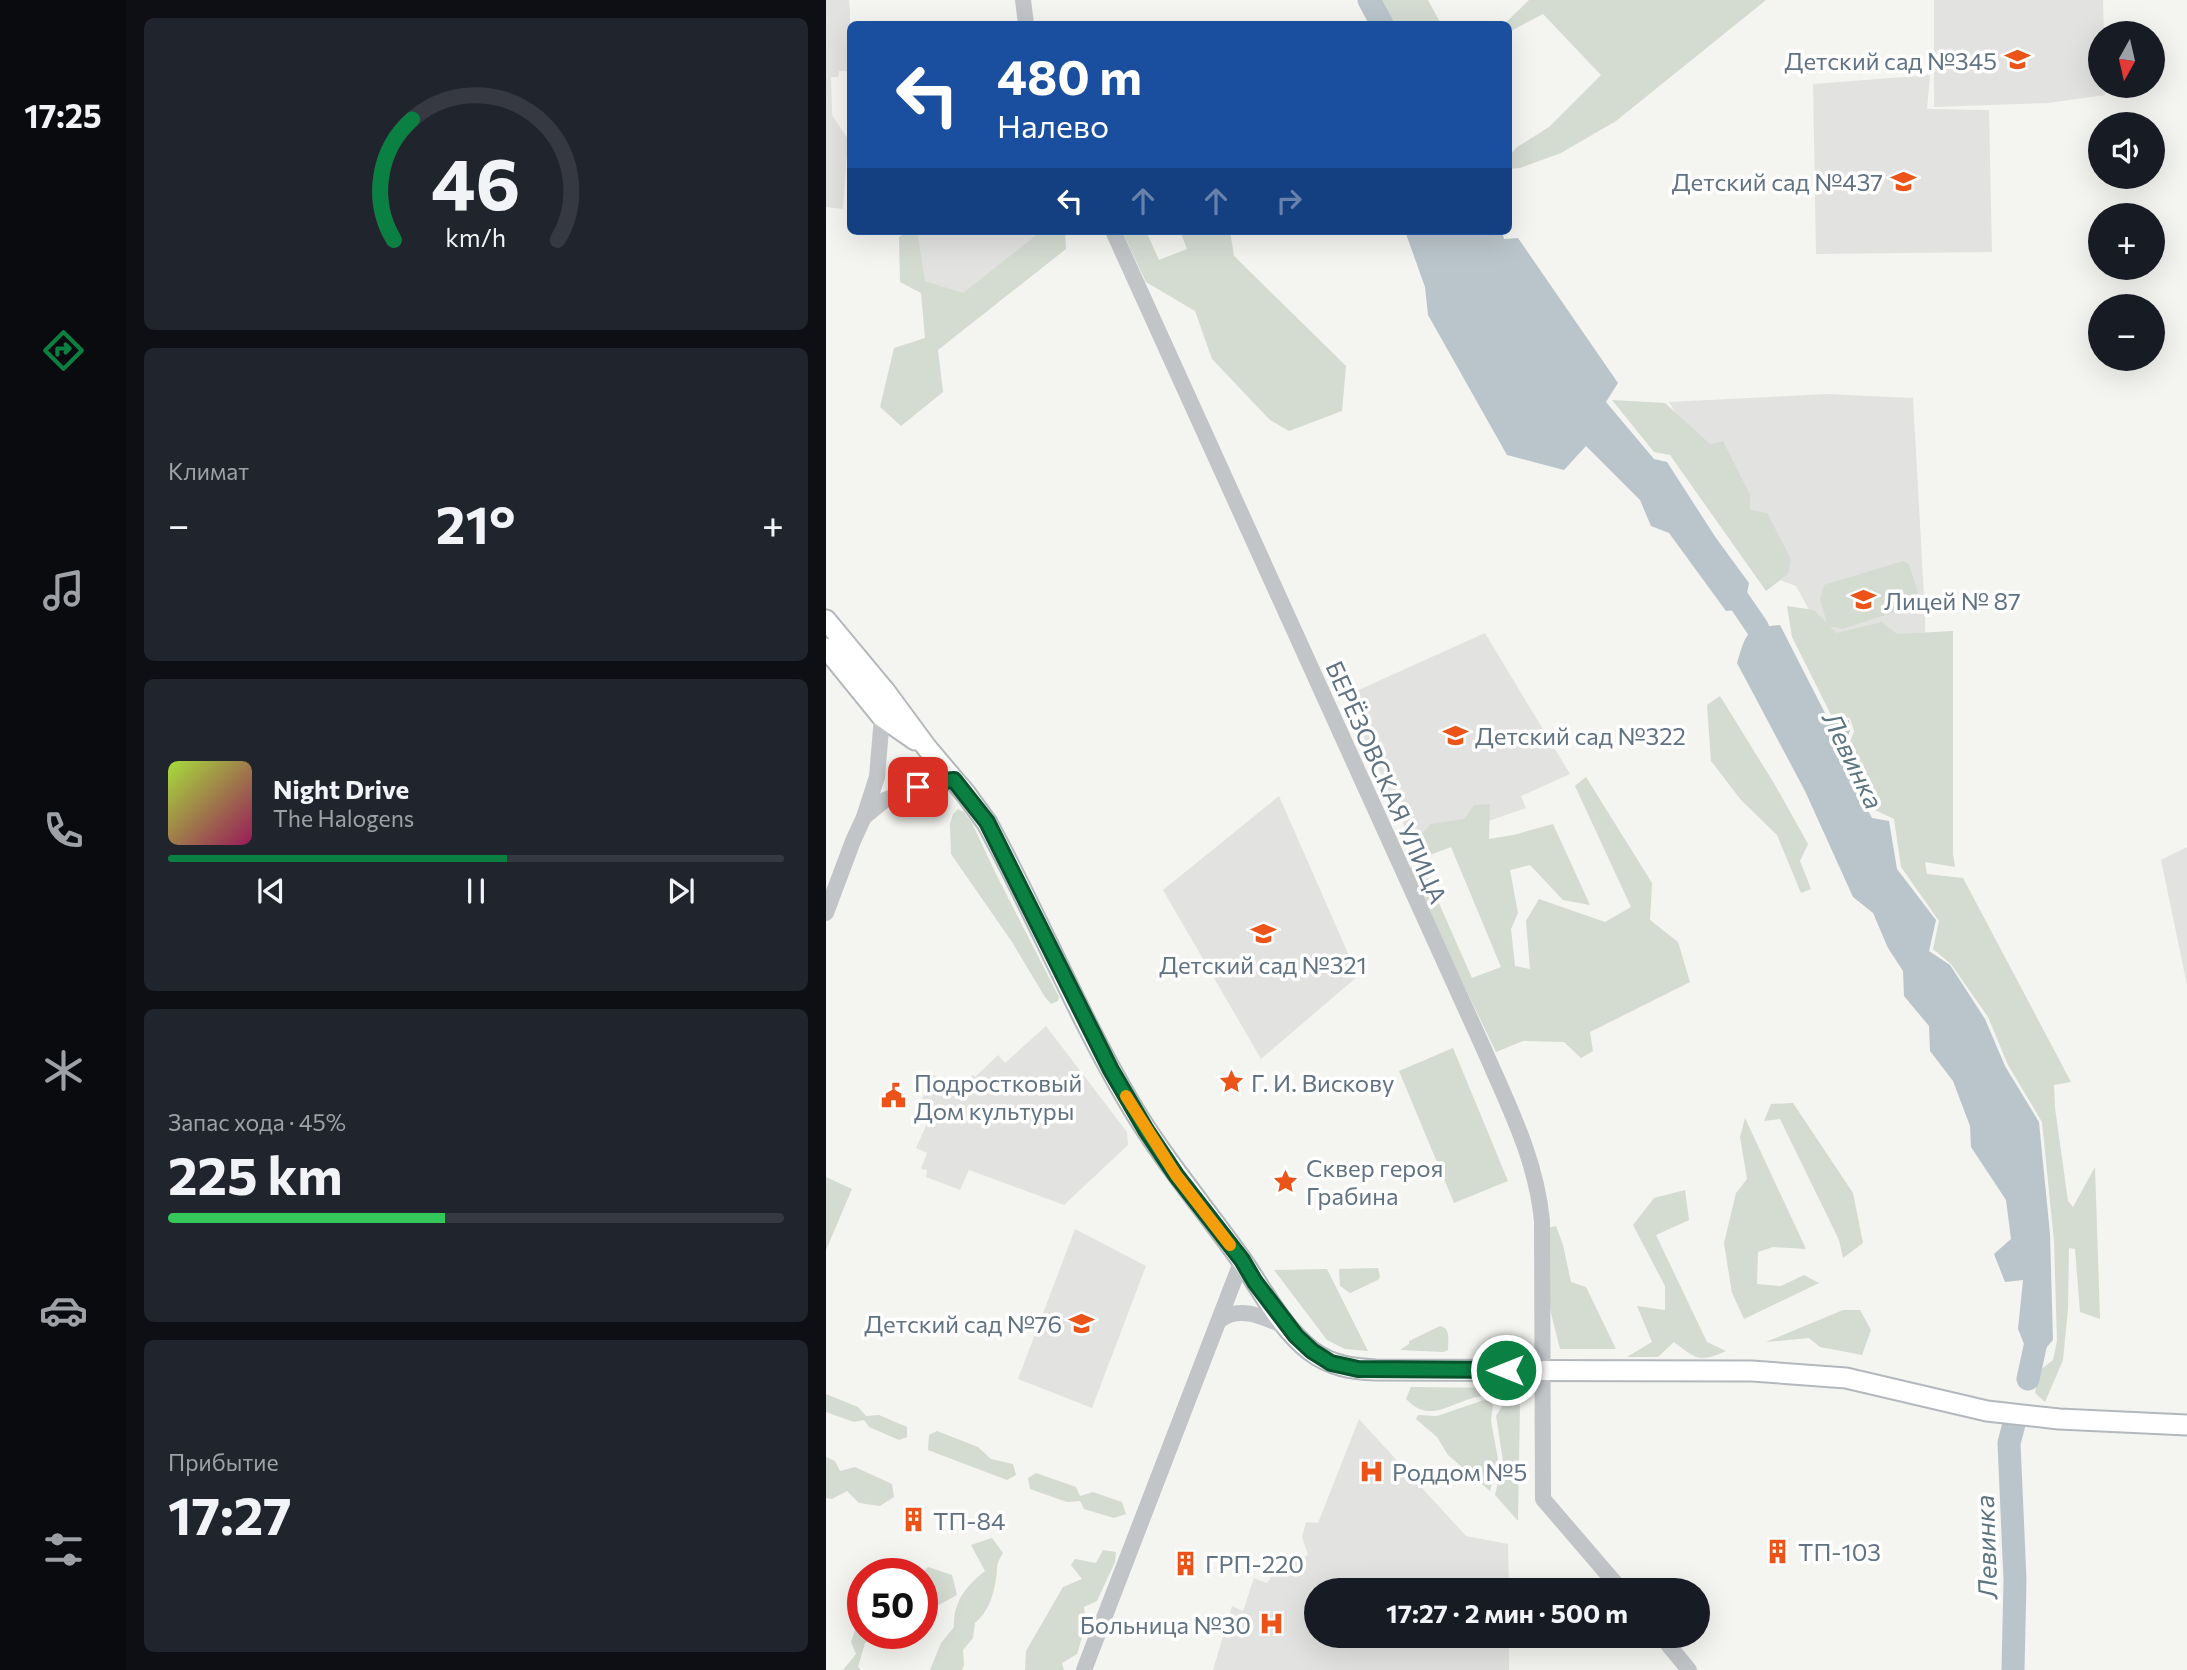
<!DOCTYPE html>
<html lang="ru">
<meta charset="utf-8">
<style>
:root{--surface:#171b24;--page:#20242c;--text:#f1f3f6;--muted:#9ea1a6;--line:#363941;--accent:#0b8043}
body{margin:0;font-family:Commissioner,sans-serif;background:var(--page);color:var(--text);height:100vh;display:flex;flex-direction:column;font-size:26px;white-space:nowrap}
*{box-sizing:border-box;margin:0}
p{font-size:23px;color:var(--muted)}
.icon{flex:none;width:38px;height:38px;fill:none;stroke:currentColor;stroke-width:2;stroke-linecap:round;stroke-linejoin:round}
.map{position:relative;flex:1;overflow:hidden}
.panel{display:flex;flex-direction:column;gap:18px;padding:18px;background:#0d0f14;width:700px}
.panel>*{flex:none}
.guide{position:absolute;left:21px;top:21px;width:665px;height:214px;border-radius:10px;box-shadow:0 7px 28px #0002;background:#1a4fa0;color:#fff;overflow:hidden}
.needle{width:46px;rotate:188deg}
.tools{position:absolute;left:1262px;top:21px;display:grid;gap:14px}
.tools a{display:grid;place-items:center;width:77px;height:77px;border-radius:50%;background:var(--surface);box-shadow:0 7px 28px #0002;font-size:35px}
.speed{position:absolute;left:21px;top:1558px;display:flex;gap:14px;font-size:35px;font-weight:700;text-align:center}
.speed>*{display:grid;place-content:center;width:91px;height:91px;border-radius:50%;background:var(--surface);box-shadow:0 7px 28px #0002;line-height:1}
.speed .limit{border:10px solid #d22;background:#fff;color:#111}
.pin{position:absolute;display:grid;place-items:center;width:60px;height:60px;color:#fff;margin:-30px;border-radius:14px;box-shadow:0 4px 10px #0006}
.me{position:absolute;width:77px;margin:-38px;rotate:270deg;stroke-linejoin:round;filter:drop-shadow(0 0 5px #0008)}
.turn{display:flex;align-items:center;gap:24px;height:147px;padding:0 35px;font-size:32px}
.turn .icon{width:91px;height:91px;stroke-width:2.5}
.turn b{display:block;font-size:49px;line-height:60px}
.lanes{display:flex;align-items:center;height:66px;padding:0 35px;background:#0003;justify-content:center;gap:35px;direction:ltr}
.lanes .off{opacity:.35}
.big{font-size:52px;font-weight:700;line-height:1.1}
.panel .card{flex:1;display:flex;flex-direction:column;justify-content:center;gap:10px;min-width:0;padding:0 24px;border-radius:10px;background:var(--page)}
.panel .dial{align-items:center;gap:0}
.dial svg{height:182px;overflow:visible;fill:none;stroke:var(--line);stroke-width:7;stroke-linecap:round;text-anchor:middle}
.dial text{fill:var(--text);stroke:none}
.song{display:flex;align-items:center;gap:21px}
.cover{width:84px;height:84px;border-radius:10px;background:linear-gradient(135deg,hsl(80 70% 55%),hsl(330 70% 35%))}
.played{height:7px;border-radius:4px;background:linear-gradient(90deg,var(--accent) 55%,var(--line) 55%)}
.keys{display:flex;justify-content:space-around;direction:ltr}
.heat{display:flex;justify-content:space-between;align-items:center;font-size:38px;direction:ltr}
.charge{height:10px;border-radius:5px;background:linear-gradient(90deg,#34c759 45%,var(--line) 0)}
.trip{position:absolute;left:478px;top:1578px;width:406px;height:70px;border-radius:35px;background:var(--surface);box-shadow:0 7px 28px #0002;font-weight:700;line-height:70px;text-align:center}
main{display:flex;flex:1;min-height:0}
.tabs{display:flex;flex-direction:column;width:126px;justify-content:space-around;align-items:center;background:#090b0e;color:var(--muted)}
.tabs .icon{width:49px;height:49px}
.tabs .current{color:var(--accent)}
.tabs b{font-size:32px;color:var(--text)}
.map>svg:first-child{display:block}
.built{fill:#e2e3e1}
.green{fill:#d4dbd1}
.water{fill:#bac5cb}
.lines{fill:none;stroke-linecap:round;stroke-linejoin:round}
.river{stroke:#bac5cb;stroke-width:23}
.secondary-casing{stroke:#b3b8bd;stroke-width:23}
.tertiary{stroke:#c1c5c8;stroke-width:16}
.secondary{stroke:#fff;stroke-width:19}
.route-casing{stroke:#07532c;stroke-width:18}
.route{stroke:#0b8043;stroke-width:12}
.slow{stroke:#f59e0b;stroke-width:12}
.labels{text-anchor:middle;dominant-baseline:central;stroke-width:7;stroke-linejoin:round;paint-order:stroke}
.poi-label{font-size:24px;fill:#617283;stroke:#fff;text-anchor:start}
.street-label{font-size:24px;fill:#617283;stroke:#fff}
.water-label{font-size:26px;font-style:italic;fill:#5d7580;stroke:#fff}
</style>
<main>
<nav class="tabs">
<b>17:25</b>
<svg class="icon current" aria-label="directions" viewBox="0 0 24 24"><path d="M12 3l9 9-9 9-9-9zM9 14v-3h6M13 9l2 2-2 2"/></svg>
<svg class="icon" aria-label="music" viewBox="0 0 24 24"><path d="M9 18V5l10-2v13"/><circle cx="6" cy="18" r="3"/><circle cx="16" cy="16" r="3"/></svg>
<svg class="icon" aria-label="phone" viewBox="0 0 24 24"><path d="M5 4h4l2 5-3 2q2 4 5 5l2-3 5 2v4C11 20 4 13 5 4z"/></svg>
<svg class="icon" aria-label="climate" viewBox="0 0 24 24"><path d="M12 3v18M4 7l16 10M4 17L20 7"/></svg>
<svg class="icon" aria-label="car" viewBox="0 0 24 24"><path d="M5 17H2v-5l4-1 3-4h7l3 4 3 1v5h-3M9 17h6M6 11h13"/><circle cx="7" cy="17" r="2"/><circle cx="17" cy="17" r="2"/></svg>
<svg class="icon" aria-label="filters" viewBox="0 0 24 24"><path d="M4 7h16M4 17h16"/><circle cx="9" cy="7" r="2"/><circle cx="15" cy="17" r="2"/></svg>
</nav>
<section class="panel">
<div class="card dial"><svg viewBox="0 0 100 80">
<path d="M14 69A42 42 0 1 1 86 69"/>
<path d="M14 69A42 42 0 0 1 22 16" stroke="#0b8043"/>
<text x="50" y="56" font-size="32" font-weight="700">46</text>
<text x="50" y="72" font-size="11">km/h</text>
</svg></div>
<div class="card"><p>Климат</p>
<div class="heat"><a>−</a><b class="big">21°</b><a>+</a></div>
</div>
<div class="card">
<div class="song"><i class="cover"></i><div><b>Night Drive</b><p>The Halogens</p></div></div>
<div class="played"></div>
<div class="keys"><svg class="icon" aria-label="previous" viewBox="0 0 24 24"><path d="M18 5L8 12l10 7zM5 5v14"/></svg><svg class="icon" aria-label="pause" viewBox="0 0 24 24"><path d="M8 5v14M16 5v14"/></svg><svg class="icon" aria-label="next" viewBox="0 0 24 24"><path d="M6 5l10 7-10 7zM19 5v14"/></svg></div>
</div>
<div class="card"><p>Запас хода · 45%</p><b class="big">225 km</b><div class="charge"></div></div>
<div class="card"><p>Прибытие</p><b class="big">17:27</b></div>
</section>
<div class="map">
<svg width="1361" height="1670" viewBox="0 0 1361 1670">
<rect width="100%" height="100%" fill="#f4f4f0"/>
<!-- built -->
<path class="built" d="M0 0H23L24 9V71H13L12 77H5L6 115 22 139 17 209 0 207Z
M1108 0H1277L1278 33H1274V86H1278L1279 95 1222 103 1108 107Z
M1104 75 1101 109 1163 110 1166 252 990 254 987 84Z
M87 231H226L138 301 93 288Z
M1001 394 1087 398 1099 614 1101 825 970 586 948 578 843 402Z
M659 633 744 774 695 796 700 808 588 847 519 696Z
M453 796 532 976 435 1059 337 890Z
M1361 847V985L1335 860Z
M220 1026 301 1132 302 1145 238 1205 143 1170 134 1190 100 1177 101 1170 95 1169 101 1153 90 1148 103 1119 90 1113 107 1074 127 1089 139 1085 147 1075 149 1077 172 1055 179 1063Z
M249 1229 320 1266 266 1408 192 1379Z
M533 1419 640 1536 682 1544 683 1591H490V1636H683V1670H387L406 1606 417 1611 428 1578 441 1583 449 1571 482 1555 476 1537 480 1522 492 1523Z"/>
<!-- green -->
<path class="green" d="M554 0H602L615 24H567Z
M703 0H940L790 121 735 153 694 168 683 169V156L691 147 723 127 775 75 717 14 683 32 682 24H678Z
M83 231H91L99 281 137 293 213 233 239 231 240 249 112 350 117 392 75 426 54 407 68 348 99 338 95 293 74 282 73 237Z
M296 231H320L333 260 361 249 354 231H404L408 256 520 366 516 411 463 431 444 420 386 359 369 311 320 282Z
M786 400 839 403 884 444 897 441 924 495V510L941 513 965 559 962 574 940 591 844 455 828 452Z
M1077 561 1083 564 1092 593 1087 606 1016 629 1004 626 1010 633 1056 622 1071 634 1127 631V854L1129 867 1099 862 1101 874 1137 878 1245 1082 1228 1085 1229 1108 1242 1201 1247 1207 1269 1167 1274 1319 1254 1312 1249 1249 1243 1248 1242 1309 1237 1360 1219 1402 1209 1393 1213 1371 1227 1360 1231 1341 1228 1241 1216 1122 1182 1065 1162 1017 1125 964 1107 949 1113 921 1075 867 1068 819 1049 810 1020 753 1028 731 1024 718 1005 715 966 637 961 606 988 610 1001 623 994 599 998 585Z
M894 696 949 785 982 844 974 861 985 889 975 893 951 835 915 800 885 761 881 705Z
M760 777 826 883 824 920 852 942 864 982 764 1032 767 1051 755 1058 738 1042 697 1041 670 1052 581 868 597 867 646 978 675 967 625 847 596 858 593 836 605 824 638 819 648 805 664 804 663 839 687 835 727 824 764 905 737 900 704 865 684 870 692 913 685 929 689 966 704 969 700 921 713 899 779 922 805 907 749 786Z
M132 809 138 812 146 823 170 874 233 997 232 1001 225 1004 219 997 186 942 125 854 124 824 127 814Z
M627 1048 682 1181 628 1203 573 1071Z
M967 1103 1027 1193 1037 1243 1017 1258 1013 1240 954 1119 938 1121 945 1104Z
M919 1118 980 1249 947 1247 932 1252 931 1284 955 1286 978 1275 993 1283 918 1319 906 1293 898 1243 910 1193 921 1179 914 1137Z
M0 1177 26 1189 0 1250Z
M859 1190 863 1220 830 1235 881 1342 900 1351C873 1363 870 1359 848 1342L832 1357H801L826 1342 811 1306 839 1310V1286L807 1225 828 1198Z
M730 1226 737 1245 745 1282 760 1287 790 1349H734L723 1305 721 1228Z
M552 1268 554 1277 552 1280 524 1293 514 1286 513 1269Z
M501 1269 542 1351 519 1349 501 1340 448 1270Z
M1017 1310H1034L1045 1330 1036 1355 994 1347 983 1338 940 1342Z
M614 1326C625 1328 622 1340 622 1350L617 1352 574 1350 583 1344V1341Z
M585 1387 676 1388 675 1394C666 1397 656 1395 647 1398 621 1405 603 1423 580 1399Z
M684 1390 690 1393 694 1401 692 1521 669 1495 677 1461 670 1416 680 1400Z
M0 1394 32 1407 40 1416 53 1415 81 1427V1437L73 1440 43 1427 38 1420 28 1422 0 1412Z
M658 1400 663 1401 667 1405 665 1421 672 1459 664 1491 622 1455 611 1437 590 1419 592 1415 611 1416Z
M111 1431 152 1447 165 1459 187 1464 190 1475 181 1480 102 1450 103 1435Z
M0 1457 9 1461 14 1471 29 1467 66 1484 68 1497 54 1506 33 1503 21 1491 6 1499 0 1498Z
M210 1473 250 1487 254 1496 267 1492 296 1502 300 1514 288 1518 258 1509 254 1501 241 1502 204 1489 202 1478Z
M166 1538 177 1553C169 1565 172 1567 170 1579 167 1597 162 1612 149 1623L147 1638 137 1650 138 1665 136 1670H104L115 1643 128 1627C127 1602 140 1586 159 1571L145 1545Z
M277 1550 290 1552 289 1562 271 1601 258 1607 260 1624 251 1654 236 1663 238 1670H199L200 1651 237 1587 256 1579 245 1565 249 1559 270 1563Z
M102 1567 126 1575 131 1595 111 1606 96 1602V1573Z
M37 1614V1633H57L39 1643 32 1667 35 1670H17L30 1654 25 1642 34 1615Z"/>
<!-- water -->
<path class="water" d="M579 231H676L678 239 692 238 792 383 780 402 828 459 841 462 890 538 923 583 918 609 900 611 843 533 825 526 814 500 760 446 738 470 681 455 602 315 599 287Z
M954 625 1002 719 1023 720 1024 730 1014 760 1046 818 1063 821 1071 869 1110 920 1103 951 1124 965 1159 1019 1179 1066 1213 1122 1224 1234 1227 1340 1206 1364 1192 1329 1197 1280 1179 1282 1168 1254 1185 1239 1180 1200 1145 1147 1144 1126 1127 1081 1104 1051 1103 1026 1078 996 1077 971 1062 948 1047 913 1027 897 979 791 911 663C921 631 920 628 954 625Z"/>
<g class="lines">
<!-- river -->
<path class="river" d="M543 0 556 24
M901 583 931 627 944 655
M1202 1379 1212 1333
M1187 1670 1189 1580 1183 1443 1188 1424"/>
<defs>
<path id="secondary" d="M0 620 59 691 101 748 140 794 161 823C211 915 250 1012 303 1102 336 1158 377 1206 414 1258 436 1289 454 1327 485 1351 505 1366 526 1369 550 1370L926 1371 1020 1378 1161 1411 1233 1419 1361 1425
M0 648 56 717 89 740"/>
</defs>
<!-- secondary casing -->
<use href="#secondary" class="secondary-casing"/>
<!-- tertiary -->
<path class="tertiary" d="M197 0 200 24
M287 231 657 1047C682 1105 710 1158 716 1221L717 1499 796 1591
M38 817 59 800 105 782 128 781
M0 913 27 841 38 817 51 777 56 717
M394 1320C416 1304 441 1319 463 1328
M835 1636 863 1670
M258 1670 416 1260"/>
<!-- secondary -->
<use href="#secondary" class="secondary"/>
</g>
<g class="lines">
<defs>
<path id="route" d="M92 787 106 782 128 780 161 822 285 1070 320 1130 350 1175 416 1260 429 1282 470 1336 486 1351 505 1363 532 1369 680 1370"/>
</defs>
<!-- route casing -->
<use href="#route" class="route-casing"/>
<!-- route -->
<use href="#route" class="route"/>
<!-- slow -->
<path class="slow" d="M300 1096 350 1175 404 1245"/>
</g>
<!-- icons -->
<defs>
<symbol id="school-bare" viewBox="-9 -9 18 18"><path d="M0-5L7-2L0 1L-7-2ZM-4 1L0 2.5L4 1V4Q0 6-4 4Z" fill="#ec5318" stroke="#fff" stroke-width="2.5" paint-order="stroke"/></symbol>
<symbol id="sight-bare" viewBox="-9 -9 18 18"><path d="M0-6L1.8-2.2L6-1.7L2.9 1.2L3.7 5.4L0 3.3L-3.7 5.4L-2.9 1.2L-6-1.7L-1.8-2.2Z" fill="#ec5318" stroke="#fff" stroke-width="2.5" paint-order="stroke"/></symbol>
<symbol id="civic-bare" viewBox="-9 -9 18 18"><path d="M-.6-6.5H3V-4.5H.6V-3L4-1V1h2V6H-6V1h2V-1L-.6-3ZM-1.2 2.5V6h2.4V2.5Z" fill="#ec5318" stroke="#fff" stroke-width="2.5" paint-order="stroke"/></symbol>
<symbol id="hospital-bare" viewBox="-9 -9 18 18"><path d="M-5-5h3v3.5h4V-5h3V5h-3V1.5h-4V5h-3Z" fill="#ec5318" stroke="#fff" stroke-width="2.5" paint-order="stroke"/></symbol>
<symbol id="building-bare" viewBox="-9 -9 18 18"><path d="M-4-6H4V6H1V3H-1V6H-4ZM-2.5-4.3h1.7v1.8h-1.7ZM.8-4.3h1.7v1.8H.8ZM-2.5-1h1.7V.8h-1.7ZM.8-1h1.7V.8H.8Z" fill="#ec5318" stroke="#fff" stroke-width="2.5" paint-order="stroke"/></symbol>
</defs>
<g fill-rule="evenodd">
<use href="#school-bare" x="1174" y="42" width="35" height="35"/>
<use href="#school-bare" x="1060" y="164" width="35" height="35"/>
<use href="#school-bare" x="1020" y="582" width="35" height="35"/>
<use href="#school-bare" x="612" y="718" width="35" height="35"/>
<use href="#school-bare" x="420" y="916" width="35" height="35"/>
<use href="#sight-bare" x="388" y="1064" width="35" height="35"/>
<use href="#civic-bare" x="50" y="1078" width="35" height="35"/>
<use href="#sight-bare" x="442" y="1164" width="35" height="35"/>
<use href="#school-bare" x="238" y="1306" width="35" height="35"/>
<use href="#hospital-bare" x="528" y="1454" width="35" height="35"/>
<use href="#building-bare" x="70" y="1502" width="35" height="35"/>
<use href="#building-bare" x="934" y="1534" width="35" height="35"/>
<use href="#building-bare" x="342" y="1546" width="35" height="35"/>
<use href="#hospital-bare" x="428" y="1606" width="35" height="35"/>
</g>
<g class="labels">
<!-- poi labels -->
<g class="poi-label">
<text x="1171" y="60" text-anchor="end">Детский сад №345</text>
<text x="1057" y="181" text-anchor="end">Детский сад №437</text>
<text x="1058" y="600">Лицей № 87</text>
<text x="649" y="735">Детский сад №322</text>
<text x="437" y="964" text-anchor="middle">Детский сад №321</text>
<text x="88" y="1082">Подростковый<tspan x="88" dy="28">Дом культуры</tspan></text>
<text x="425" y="1082">Г. И. Вискову</text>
<text x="480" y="1167">Сквер героя<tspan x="480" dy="28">Грабина</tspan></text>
<text x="236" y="1323" text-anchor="end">Детский сад №76</text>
<text x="566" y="1471">Роддом №5</text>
<text x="107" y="1520">ТП-84</text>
<text x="972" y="1551">ТП-103</text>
<text x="379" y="1563">ГРП-220</text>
<text x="425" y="1624" text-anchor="end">Больница №30</text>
</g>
<!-- street labels -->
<g class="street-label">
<text transform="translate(561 782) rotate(66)">БЕРЁЗОВСКАЯ УЛИЦА</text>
</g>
<!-- water labels -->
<g class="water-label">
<text transform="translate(1028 760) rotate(64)">Левинка</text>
<text transform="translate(1159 1547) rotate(-92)">Левинка</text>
</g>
</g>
</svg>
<div class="tools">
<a><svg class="needle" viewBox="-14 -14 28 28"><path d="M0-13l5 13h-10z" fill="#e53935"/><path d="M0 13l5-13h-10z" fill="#9ea1a6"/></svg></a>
<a><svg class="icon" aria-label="sound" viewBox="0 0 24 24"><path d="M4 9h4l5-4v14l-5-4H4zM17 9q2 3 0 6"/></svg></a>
<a>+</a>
<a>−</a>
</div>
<div class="speed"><div class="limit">50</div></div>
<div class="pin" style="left:92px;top:787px;background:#d93025"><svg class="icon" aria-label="arrive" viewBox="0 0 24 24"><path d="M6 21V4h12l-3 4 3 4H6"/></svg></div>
<svg class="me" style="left:680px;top:1370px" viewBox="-20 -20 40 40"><circle r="17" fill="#0b8043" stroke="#fff" stroke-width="3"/><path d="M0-11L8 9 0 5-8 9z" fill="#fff"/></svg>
<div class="trip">17:27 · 2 мин · 500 m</div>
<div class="guide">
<div class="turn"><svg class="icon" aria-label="left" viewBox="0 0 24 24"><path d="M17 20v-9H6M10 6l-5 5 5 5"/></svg><div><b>480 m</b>Налево</div></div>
<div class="lanes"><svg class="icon" aria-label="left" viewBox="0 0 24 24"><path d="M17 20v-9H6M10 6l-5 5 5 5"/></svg><svg class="icon off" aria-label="ahead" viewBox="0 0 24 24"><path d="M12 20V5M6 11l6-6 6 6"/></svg><svg class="icon off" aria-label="ahead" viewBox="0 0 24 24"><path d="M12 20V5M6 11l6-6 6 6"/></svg><svg class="icon off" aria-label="right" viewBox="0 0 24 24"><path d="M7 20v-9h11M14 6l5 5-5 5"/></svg></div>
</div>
</div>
</main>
